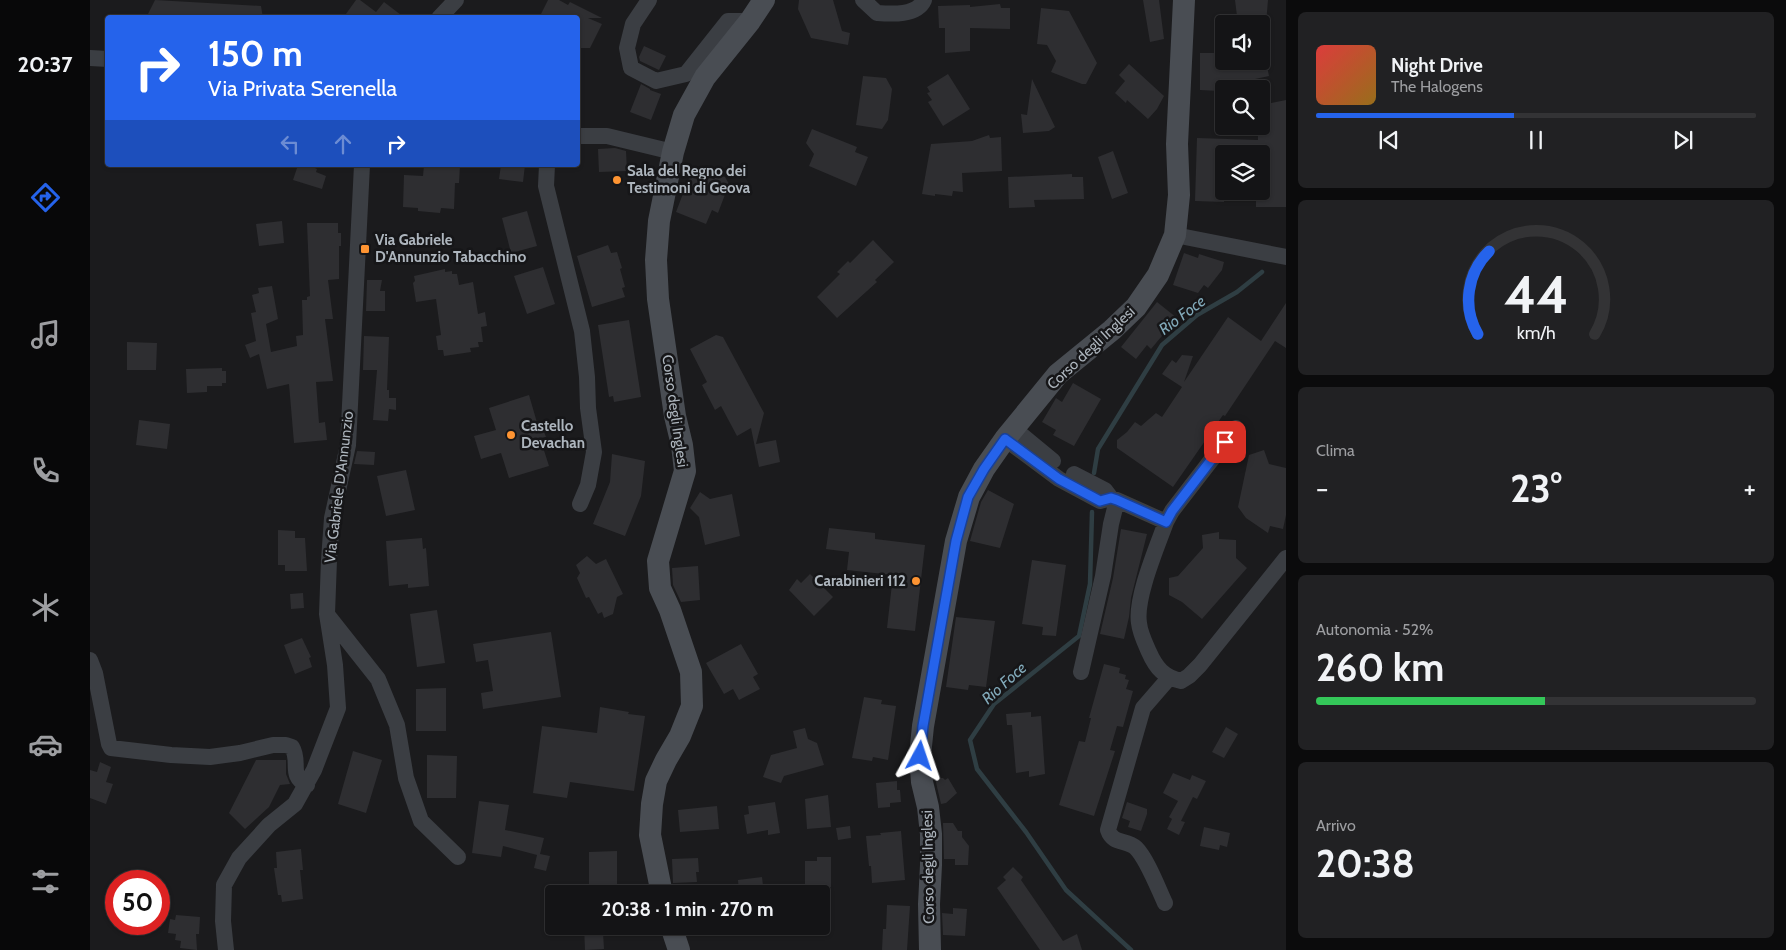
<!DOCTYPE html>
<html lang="it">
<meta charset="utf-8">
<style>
:root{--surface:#141416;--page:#212123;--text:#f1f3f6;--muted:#9d9ea1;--line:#333335;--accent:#2563eb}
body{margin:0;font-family:Cabin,sans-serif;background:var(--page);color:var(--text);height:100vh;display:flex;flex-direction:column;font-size:19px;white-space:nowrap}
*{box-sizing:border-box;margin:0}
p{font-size:16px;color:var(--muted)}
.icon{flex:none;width:28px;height:28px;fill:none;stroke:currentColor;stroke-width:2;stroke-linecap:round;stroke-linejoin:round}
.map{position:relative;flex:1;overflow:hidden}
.drawer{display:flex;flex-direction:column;gap:12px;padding:12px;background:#0b0b0c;width:500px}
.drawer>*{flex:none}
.banner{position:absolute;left:15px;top:15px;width:475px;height:152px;border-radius:5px;box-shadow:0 1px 4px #0004,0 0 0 1px var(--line);background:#2563eb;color:#fff;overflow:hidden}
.tools{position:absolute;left:1125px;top:15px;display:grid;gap:10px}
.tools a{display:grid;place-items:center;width:55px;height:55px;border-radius:5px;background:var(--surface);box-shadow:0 1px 4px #0004,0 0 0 1px var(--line);font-size:25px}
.speed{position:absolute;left:15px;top:870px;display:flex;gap:10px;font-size:25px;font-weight:700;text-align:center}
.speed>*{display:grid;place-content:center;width:65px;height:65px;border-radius:50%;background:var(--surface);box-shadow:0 1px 4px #0004,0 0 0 1px var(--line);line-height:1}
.speed .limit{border:8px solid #d22;background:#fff;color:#111}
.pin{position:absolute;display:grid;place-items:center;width:42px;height:42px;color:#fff;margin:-21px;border-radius:10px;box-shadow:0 2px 8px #0006}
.me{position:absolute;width:55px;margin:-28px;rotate:5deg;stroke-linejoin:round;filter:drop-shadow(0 0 4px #0008)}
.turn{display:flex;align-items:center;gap:18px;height:105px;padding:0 20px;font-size:22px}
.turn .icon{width:65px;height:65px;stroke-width:2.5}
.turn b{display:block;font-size:35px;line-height:42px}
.lanes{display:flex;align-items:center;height:48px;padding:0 20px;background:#0003;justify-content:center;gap:25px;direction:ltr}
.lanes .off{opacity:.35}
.big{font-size:38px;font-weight:700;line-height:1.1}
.drawer .card{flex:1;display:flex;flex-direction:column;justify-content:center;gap:8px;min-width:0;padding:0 18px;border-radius:8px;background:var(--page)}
.drawer .dial{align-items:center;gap:0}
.dial svg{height:130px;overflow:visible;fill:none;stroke:var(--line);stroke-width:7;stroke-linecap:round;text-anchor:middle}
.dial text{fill:var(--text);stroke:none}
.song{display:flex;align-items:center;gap:15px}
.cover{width:60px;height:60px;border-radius:8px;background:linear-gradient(135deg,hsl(0 70% 55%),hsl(40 70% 35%))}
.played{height:5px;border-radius:2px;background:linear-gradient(90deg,var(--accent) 45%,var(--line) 45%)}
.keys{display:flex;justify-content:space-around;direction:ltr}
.heat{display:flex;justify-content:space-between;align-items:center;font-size:28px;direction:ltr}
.charge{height:8px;border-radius:4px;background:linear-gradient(90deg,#34c759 52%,var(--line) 0)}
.trip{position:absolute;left:455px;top:885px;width:285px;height:50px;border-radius:5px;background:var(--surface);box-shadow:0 1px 4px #0004,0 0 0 1px var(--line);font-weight:700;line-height:50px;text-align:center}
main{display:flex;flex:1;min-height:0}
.tab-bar{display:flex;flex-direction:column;width:90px;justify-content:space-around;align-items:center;background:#080809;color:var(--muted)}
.tab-bar .icon{width:35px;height:35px}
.tab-bar .current{color:var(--accent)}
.tab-bar b{font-size:22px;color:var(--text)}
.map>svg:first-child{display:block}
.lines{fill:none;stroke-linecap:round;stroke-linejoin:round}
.stream{stroke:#2f3e43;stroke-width:4.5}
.building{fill:#2e2e31}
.street{stroke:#3b3e43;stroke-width:16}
.secondary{stroke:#494d53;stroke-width:22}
.route-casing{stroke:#184099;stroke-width:12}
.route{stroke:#2563eb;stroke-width:9}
.poi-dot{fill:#fe9432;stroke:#161618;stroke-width:2}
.labels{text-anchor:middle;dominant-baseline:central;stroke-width:5;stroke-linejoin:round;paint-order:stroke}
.poi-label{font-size:15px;font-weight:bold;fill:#adb5bd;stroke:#161618;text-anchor:start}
.street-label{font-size:15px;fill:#adb5bd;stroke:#161618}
.water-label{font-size:16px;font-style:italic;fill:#82aaba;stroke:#161618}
</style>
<main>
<nav class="tab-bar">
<b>20:37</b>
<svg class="icon current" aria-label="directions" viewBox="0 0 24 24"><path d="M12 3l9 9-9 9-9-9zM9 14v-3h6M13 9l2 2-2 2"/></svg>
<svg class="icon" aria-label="music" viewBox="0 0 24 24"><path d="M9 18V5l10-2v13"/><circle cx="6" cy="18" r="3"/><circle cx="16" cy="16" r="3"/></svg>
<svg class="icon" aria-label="phone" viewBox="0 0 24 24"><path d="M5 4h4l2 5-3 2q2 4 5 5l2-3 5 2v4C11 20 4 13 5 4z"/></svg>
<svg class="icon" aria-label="climate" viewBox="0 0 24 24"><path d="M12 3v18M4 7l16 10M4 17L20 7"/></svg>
<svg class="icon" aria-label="car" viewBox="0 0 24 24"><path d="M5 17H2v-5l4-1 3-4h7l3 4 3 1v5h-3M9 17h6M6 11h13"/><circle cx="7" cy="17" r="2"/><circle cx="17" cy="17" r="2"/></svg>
<svg class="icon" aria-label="filters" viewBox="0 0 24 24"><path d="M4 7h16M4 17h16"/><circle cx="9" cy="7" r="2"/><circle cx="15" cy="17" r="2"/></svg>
</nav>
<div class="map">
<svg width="1196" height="950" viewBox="0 0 1196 950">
<rect width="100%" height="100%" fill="#1b1b1d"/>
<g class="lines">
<!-- stream -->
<path class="stream" d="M1004 473 1008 449 1072 345 1107 315 1147 292 1172 272
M1002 512 1000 584 989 636 904 704 880 740 887 769 936 832 976 890 1041 950"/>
</g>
<!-- building -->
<path class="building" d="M65 0 171 6 173 18H56Z
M266 0H270L286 12 294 2 315 18H253Z
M458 0H469L478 5 480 2 512 18H498L512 24 500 48H488V18H449Z
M709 0H743L752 31 760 33 758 45 721 38 708 9Z
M1053 0H1069L1074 39 1060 42Z
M1145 0H1178L1176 24H1148Z
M910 4 911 8H920V29L880 28V51L855 53V28H849L848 6 880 5V7Z
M951 8 979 11 1007 63 996 84H992L961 72 966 61 957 45 947 44Z
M554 46 576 56 569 70 550 61 549 57Z
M1110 53H1134V61H1176L1179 76 1128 87 1129 91 1110 90Z
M1039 64 1074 96 1067 109 1058 119 1037 100 1036 103 1025 93 1035 81 1029 75Z
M858 74 880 109 853 126 838 102 842 100 837 93 840 92 837 87Z
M773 76 796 78 802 89 798 120 792 129 766 125Z
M942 79 965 127 959 131 933 133 931 114 937 115Z
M551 84 560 89V90L571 94 561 120 540 112Z
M1196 100V207H1166V191H1171V154H1134V202L1105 201 1107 138 1168 140V126H1171V105Z
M722 129 767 147 765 152 778 157 766 186 719 166 724 154 716 143Z
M899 135 900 138 911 137 912 171 872 173 873 192 863 191 862 196 845 194V196L832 194 841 144 882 141Z
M525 148 536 151 537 171 509 172 508 149Z
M1023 151 1038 193 1022 199 1008 157Z
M208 165H224L223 167 227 169 226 172 236 176 232 189 203 180Z
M334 165H370L369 183H365L364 209 351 208 350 213 328 211V208L313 207 314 175 333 176Z
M411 165H435L433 182 409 179Z
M602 170 624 179 628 175 635 177 639 184 628 213 622 210 616 224 586 212Z
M982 174V177H993L994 199 944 200 945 207 919 208 918 177Z
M437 211 447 246 421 253 412 218Z
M192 221 194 243 169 246 166 224Z
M217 223H248V233H251V246H249V279L238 280 243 319H235L243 381 226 382 229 423 235 422 237 440 204 443 199 384 177 389 169 354 160 358 155 345 166 341 161 313 166 312 162 295 169 293 168 288 182 286 188 319 176 324 181 352 207 346 206 336 213 335 212 300H217V297L220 296Z
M783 240 804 262 785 280 787 282 747 318 727 297 750 274 747 272 758 261 760 263Z
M518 245 521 253 527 252 532 268 530 269 535 287 532 288 535 297 502 307 487 256Z
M1094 253 1108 258 1109 254 1134 262 1132 270 1118 288 1114 285 1108 293 1083 285Z
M453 267 465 304 437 314 424 276Z
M355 269V272L362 271V274H367L369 285 383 282 388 314 395 312 397 326 391 327 393 342H388L389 347 380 348 381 352 354 356 353 350H348L346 336 351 335 346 299 326 302 323 283 325 281 324 276Z
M277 280H292L290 291H295V311H276Z
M1067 302 1087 318 1061 349 1057 345 1046 359 1031 347Z
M1196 303V348L1185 341 1135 416 1133 415 1083 487 1027 448V440L1037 432 1045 422 1051 426 1066 413 1072 417 1092 387 1072 374 1082 360 1086 363 1092 355 1103 356 1094 382 1138 317 1171 341Z
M539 320 551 397 524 402 523 396 519 397 508 325Z
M626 335 633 337 674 413 666 444 686 440 690 462 669 467 661 428 647 436 631 406 625 410 612 385 617 382 600 349Z
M274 336 299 337 297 390H299V398H306V410L299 409 298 421 283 420 287 370H273Z
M37 342 67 343 66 370H37Z
M132 368V371H136V383H132V386H117V392L97 393 96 369Z
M983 383 1011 399 984 446 963 435 966 430 952 422 966 398 972 402Z
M439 395 448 426 452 427 456 437 450 438 459 466 419 478 411 453 391 459 384 436 406 430 399 408Z
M49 420 80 424 77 449 46 445Z
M1174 450 1179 464 1196 468V515L1193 529 1180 526 1178 533 1156 518 1148 507 1159 455Z
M267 451 285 452 284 465 264 464Z
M522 454 555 461 551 496 535 536 503 524 520 482Z
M316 470 325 510 296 516 287 476Z
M898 490 924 504 910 548 880 541 891 502Z
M610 492 620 499 642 494 650 536 615 545 609 517 600 508Z
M739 528 785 533V539L835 545 825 631 797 628 803 575 757 570 759 552 736 549Z
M1031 529 1057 534 1041 598 1039 617 1034 639 1010 634 1023 578Z
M188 530 205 531V538H215L217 571H195V565H188Z
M1129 532V539L1146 540V558L1157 568 1112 619 1092 602 1079 595V578L1088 576 1113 548 1112 535Z
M332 538 333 549 336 548 339 586 318 588V584L299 586 296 541Z
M497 556 506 564 516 559 533 594 527 597 523 614 514 618 512 612 508 614 499 597 496 598 487 578 490 573 486 565Z
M942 560 976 565 966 636 952 635 953 627 932 624Z
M608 566 610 600 591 602 583 585 582 568Z
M720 574 743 597 724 616 699 590 707 579 711 583Z
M213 593 214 608 201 609 200 594Z
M347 610 355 663 327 667 320 614Z
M866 617 905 621 896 687 879 685 878 690 856 687Z
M461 632 471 697 393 709 391 693 403 691 398 660 386 662 383 644Z
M212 638 221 657 219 658 222 667 205 674 194 645Z
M651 644 668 674 663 677 670 689 649 700 643 689 634 694 616 663Z
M1014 664 1030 668 1029 673 1036 675 1035 679 1039 680 1036 689 1043 691 1033 727 1027 726 1020 750 1025 751 1004 816 969 805 989 741 995 742 1001 718H999Z
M356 688V731H326V689Z
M774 697 792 700 791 704 806 706 798 760 783 757 782 761 762 758Z
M510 707 539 712 538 714 555 716 544 791 480 782 477 798 443 793 452 726 507 733Z
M941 712V717L951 716 955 774 939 777V771L926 773 922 725H917L916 714Z
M1136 727 1148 734 1134 758 1122 752Z
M715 728 718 739 727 743 734 765 694 776 691 783 673 777 681 755 707 748 703 731Z
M263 751 292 760 276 813 248 804Z
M337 755 367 756 366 798H337Z
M166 760H196V774L200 784 190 785 179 807 155 829 139 813Z
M10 762 21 767 16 782 23 784 16 804 0 798V770L7 772Z
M1083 773 1100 780 1102 775 1116 781 1107 799 1103 797 1091 821 1095 822 1089 835 1077 829 1082 819 1079 817 1088 801 1073 793Z
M845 778H853L855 780 858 778 867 793 856 803 851 804Z
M807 781V790H810L811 802 800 803V807L788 808 786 783Z
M738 795 741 827 717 829 715 799Z
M389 801 419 805 415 830 454 838 450 854 460 856 456 871 444 868 447 855 413 846 411 857 382 853Z
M685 802 690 833 678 835V830L657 834 654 815 659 814 658 806Z
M1037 802 1057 809V814L1051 831 1038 827 1040 821 1032 818Z
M627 806 629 829 590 832 588 810Z
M853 823H863L868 831H872V837L879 846 878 865H865V859H854Z
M760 826 761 838 748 840 746 828Z
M1114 827 1140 833 1137 847 1130 845 1129 850 1110 846Z
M811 831 815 880 782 883 781 866H779L776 836 791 835 790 833Z
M211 849 213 870H210L213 899 192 902 191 895H188L184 868H187L186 852Z
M527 851V887H520V891H506L507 887H499V852Z
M727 857H741V887L715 889V861H727Z
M608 858 609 872H606L607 882 583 883 582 859Z
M923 867 933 877 931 880 973 941 987 934 992 950H950L907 888 916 880 913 877Z
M672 877 674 894H649L648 880Z
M797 905 820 906 817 950H792L793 929H796Z
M863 908 877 909 875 936 853 935 852 913 863 914Z
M86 915 110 917 109 934H106L107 950 90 948 91 941 85 940 86 934 78 933 80 919 85 920Z
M494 926H509V932H513L514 949 495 950Z"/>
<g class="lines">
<!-- street -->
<path class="street" d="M559 0 543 24 537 48 541 68 566 81 596 74 638 21H660
M773 0 787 13C801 14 827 16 834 0
M349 18 366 0
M0 58 18 59
M488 136H517L583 152
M457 165 456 186 492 331 497 377 498 408 504 452 498 485 490 504
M1085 235 1196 257
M923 428 963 461
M915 439 969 479 1010 501 1021 498 1027 500 1076 522C1067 547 1045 598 1049 623 1050 633 1055 643 1059 652 1066 668 1074 677 1091 681L1099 676 1110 665 1196 558
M984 474 1015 490 1021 498
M1076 522 1082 511 1146 428
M239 617 288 679 307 725 316 778 331 821 368 857
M0 660 5 673 19 744 21 748 81 755 120 757 150 753 183 745H196L202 747C211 762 198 776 217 785
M991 672 1013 576 1021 524 1027 500
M1075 903C1068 888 1057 859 1046 848 1036 839 1023 845 1018 830L1053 708 1079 678
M136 950 133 921 134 885 149 858 179 825 205 804 224 770 248 708 245 665 237 614 239 560 242 518 258 445 272 165"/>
<!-- secondary -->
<path class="secondary" d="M572 894 560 835 562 804 566 781 576 760 590 736 602 706 601 672 580 610 570 588 568 561 595 471 592 445 585 416 568 299 566 260 569 221 583 152 594 115 615 77 660 21 674 0
M581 926 589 950
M840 950 839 904 841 865V834L838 807 832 782 830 756 833 726 866 541 879 497 894 469 915 439 968 374 1022 330 1046 307 1068 275 1085 235 1089 195 1087 144 1094 0"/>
</g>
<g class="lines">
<defs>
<path id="route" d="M830 756 833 726 866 541 878 497 894 469 915 439 969 479 1010 501 1021 498 1027 500 1076 522 1082 511 1135 442"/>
</defs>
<!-- route casing -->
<use href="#route" class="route-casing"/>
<!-- route -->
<use href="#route" class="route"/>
</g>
<!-- markers -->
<g class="poi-dot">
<circle cx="527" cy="180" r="5"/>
<rect x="270" y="244" width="10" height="10" rx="2.5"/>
<circle cx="421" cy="435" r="5"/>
<circle cx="826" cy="581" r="5"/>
</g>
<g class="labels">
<!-- poi labels -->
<g class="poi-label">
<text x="537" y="171">Sala del Regno dei<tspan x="537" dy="17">Testimoni di Geova</tspan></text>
<text x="285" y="240">Via Gabriele<tspan x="285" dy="17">D'Annunzio Tabacchino</tspan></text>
<text x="431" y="426">Castello<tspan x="431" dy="17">Devachan</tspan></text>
<text x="816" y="581" text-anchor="end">Carabinieri 112</text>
</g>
<!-- street labels -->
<g class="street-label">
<text transform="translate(1001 348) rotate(-43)">Corso degli Inglesi</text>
<text transform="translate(585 411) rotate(82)">Corso degli Inglesi</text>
<text transform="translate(249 487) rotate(-83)">Via Gabriele D'Annunzio</text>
<text transform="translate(838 867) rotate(-91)">Corso degli Inglesi</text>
</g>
<!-- water labels -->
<g class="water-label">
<text transform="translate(1092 315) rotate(-37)">Rio Foce</text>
<text transform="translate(914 683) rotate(-42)">Rio Foce</text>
</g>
</g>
</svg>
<div class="tools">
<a><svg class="icon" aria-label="sound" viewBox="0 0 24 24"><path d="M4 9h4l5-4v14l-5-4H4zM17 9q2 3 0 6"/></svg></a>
<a><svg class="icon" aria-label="search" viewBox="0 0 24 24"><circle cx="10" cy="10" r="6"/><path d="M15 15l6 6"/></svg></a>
<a><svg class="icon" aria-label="layers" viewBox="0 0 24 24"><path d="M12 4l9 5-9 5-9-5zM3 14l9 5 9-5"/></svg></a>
</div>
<div class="speed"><div class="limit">50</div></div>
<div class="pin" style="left:1135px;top:442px;background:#d93025"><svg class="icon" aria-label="arrive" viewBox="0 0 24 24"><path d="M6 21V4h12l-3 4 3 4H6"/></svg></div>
<svg class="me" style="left:830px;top:756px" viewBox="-20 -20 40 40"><path d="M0-17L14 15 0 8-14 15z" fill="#2563eb" stroke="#fff" stroke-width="4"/></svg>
<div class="trip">20:38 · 1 min · 270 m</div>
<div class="banner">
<div class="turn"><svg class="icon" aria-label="right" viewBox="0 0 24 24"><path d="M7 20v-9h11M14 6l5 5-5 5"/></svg><div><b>150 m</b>Via Privata Serenella</div></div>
<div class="lanes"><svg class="icon off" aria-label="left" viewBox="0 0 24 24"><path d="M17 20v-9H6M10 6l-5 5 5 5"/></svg><svg class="icon off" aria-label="ahead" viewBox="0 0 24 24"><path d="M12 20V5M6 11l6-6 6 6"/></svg><svg class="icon" aria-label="right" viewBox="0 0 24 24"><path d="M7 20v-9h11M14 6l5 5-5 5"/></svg></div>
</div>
</div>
<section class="drawer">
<div class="card">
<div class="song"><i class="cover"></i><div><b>Night Drive</b><p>The Halogens</p></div></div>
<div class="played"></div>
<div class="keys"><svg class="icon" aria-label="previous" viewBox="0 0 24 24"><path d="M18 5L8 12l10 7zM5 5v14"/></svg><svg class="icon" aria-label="pause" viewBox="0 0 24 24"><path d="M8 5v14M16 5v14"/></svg><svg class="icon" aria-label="next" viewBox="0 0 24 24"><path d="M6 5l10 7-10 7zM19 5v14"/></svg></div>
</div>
<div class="card dial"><svg viewBox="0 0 100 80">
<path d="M14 69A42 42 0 1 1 86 69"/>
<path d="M14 69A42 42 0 0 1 21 18" stroke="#2563eb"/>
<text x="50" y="56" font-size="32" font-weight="700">44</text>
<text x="50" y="72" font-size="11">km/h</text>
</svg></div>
<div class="card"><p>Clima</p>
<div class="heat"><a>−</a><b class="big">23°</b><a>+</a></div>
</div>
<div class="card"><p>Autonomia · 52%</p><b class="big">260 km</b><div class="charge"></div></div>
<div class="card"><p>Arrivo</p><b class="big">20:38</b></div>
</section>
</main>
